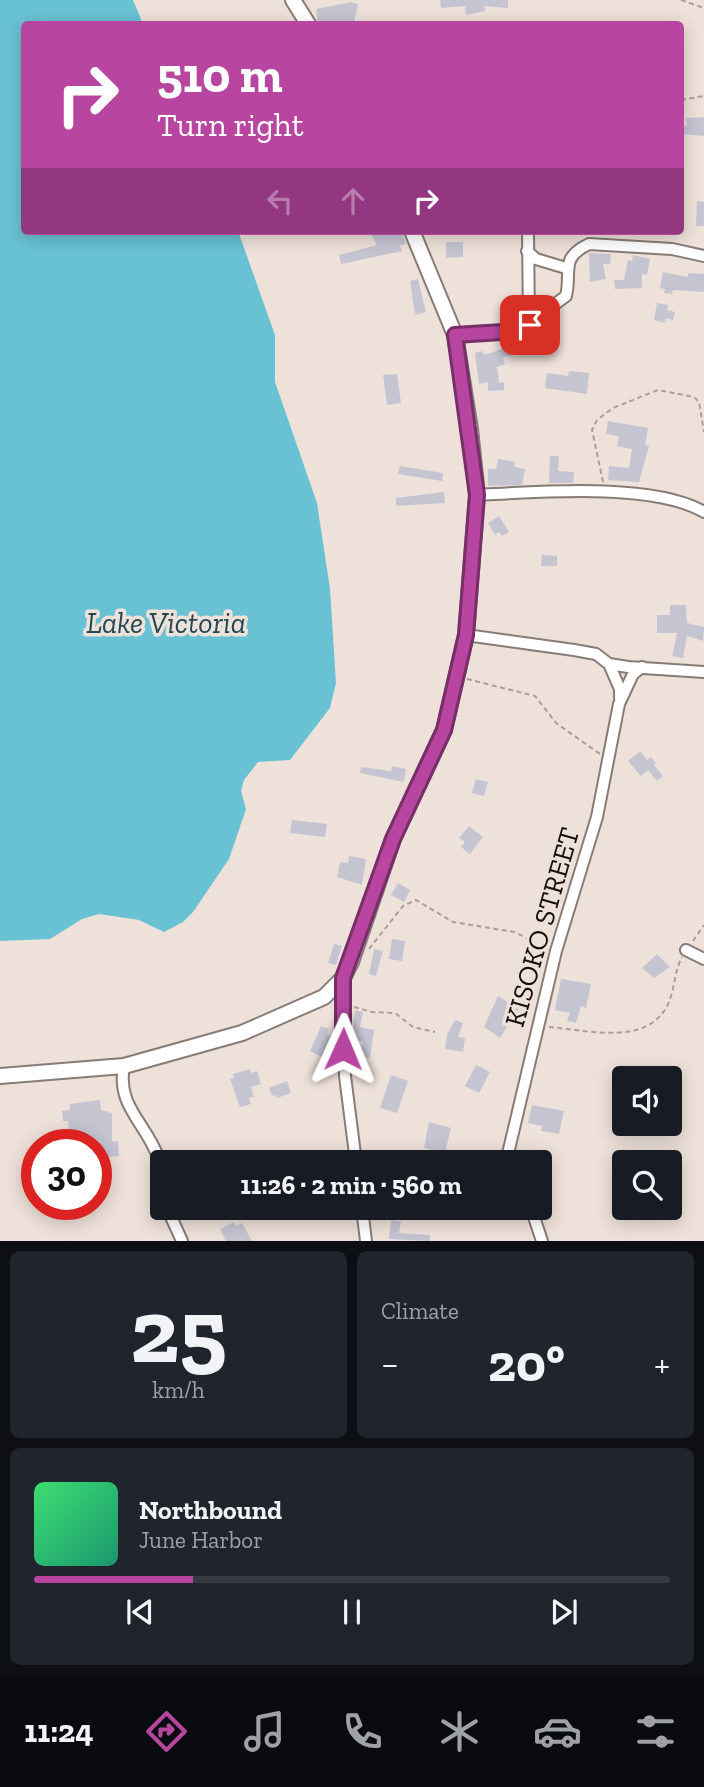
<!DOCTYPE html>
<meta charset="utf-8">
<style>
:root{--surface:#171b24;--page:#20242c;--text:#f1f3f6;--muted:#9ea1a6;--line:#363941;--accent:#b846a1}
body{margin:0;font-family:"Zilla Slab",serif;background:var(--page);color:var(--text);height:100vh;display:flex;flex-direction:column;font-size:26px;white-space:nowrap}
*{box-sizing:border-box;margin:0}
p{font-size:23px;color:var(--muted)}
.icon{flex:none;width:38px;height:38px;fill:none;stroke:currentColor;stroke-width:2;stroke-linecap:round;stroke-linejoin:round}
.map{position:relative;height:1241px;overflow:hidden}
.panel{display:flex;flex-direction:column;gap:10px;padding:10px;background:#0d0f14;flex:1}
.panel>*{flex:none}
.hud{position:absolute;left:21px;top:21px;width:663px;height:214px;border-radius:7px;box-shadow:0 4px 18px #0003;background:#b846a1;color:#fff;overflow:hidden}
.buttons{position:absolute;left:612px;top:1066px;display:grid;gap:14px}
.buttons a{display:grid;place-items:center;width:70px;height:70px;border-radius:7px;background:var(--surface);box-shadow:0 4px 18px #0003;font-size:35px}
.speed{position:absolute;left:21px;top:1129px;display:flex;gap:14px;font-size:35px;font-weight:700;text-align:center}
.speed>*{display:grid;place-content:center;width:91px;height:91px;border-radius:50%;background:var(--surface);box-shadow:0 4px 18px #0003;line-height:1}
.speed .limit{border:10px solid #d22;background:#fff;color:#111}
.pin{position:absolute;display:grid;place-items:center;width:60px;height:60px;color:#fff;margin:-30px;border-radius:14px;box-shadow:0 4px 10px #0006}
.me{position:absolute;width:77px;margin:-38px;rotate:1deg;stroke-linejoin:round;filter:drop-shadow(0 0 5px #0008)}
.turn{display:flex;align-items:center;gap:24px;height:147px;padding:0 21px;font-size:32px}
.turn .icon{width:91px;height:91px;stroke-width:2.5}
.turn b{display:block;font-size:49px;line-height:60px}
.lanes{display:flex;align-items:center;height:66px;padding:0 21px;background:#0003;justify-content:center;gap:35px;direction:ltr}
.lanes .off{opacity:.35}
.big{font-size:52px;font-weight:700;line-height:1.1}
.panel .card{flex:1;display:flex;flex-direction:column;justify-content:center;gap:10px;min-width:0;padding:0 24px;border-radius:10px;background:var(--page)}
.panel .dial{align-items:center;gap:0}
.dial b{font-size:91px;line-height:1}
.song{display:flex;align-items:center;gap:21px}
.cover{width:84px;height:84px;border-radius:10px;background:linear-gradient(135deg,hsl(140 70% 55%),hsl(160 70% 35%))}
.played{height:7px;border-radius:4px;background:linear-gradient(90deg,var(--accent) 25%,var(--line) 25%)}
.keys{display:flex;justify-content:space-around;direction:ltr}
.heat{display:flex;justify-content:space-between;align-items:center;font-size:38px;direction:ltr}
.panel .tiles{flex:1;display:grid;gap:10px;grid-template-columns:1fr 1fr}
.card:last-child{grid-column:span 2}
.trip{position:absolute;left:150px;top:1150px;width:402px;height:70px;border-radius:7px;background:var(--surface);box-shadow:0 4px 18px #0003;font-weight:700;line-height:70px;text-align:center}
.tab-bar{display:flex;height:112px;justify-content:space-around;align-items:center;background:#090b0e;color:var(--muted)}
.tab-bar .icon{width:49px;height:49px}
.tab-bar .active{color:var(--accent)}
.tab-bar b{font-size:32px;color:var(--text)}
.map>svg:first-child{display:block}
.water{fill:#69c2d3}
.building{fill:#c5c5d2}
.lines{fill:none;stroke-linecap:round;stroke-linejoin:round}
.minor-casing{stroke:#877c75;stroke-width:14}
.tertiary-casing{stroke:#877c75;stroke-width:18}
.path{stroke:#a99f99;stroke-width:2;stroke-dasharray:5 3.5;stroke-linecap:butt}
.minor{stroke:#fff;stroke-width:10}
.tertiary{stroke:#fff;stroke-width:14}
.route-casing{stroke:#782e69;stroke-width:18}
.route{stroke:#b846a1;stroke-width:12}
.labels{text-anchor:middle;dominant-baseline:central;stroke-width:7;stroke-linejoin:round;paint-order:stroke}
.street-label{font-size:28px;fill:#130f0c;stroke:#eee1da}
.water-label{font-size:30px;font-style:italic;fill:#214a52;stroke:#eee1da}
</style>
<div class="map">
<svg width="704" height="1241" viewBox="0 0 704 1241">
<rect width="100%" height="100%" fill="#eee1da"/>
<!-- water -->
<path class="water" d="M0 0H133L143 24H24V231H238L275 335V382L317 503 330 589 336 683 330 708 290 760 258 762 244 780 241 791 246 809 229 859 193 912 183 922 164 932 139 920 99 914 82 919 50 939 0 941Z"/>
<!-- building -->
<path class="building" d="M440 0H508V8L484 6 485 11 466 15 465 6 441 8Z
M351 2 358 4 354 24H318L316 9Z
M704 117V136L681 134V125L687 126 686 118Z
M697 201 704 202V226H696Z
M369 231H401L406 244 400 246 402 251 341 264 339 255 377 245Z
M446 242H463V257L446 258Z
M589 253 611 254 610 264H603L606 279 590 282Z
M633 255 650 259 647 275 642 274V288L615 289 614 280H624L628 260 632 261Z
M663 272 688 277V273L704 274V292L673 290 672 294 664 293 665 289 660 288Z
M418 279 426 312 415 315 410 281Z
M657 303 668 305 667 310 675 312 673 320 666 318 665 323 654 320Z
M508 347 511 355 503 357 505 364 497 367 499 383 504 382V390L488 391V382L479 384 475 353 482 351 484 355Z
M569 371 589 373 587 394 545 388 547 373 568 376Z
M397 374 401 403 387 405 383 375Z
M608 421 648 428 645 445 649 446 639 482 608 480 609 466 629 468 632 449 617 446 619 436 606 434Z
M550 456H559L558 471 574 472 573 483H549Z
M498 459 515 462 514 467 525 469 522 485 488 486V469H496Z
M400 466 443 473 442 481 398 474Z
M444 492 445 503 396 506V498Z
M499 516 509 532 502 536 499 532 495 535 488 523Z
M542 555 557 556V566H541Z
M670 605H686L687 623 704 627 703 641 687 636 683 658 672 656 677 633H657V615H670Z
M640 751 647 760 651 757 656 763 654 765 663 776 657 781 648 770 641 776 628 761Z
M392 766 406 769 404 782 360 773 361 767 391 771Z
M476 779 488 782 484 796 472 793Z
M292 820 327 824 325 837 290 833Z
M469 826 483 837 470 854 461 847 465 842 459 838Z
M349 856 366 859 362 885 337 877 340 862 348 863Z
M398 883 410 890 404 902 391 895Z
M392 939 405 941 402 961 389 959Z
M334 944 342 946 336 965 328 963Z
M374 949 383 951 376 976 369 974Z
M657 954 670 967 654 978 642 968Z
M561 979 591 984 586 1008 581 1006 576 1023 567 1021 570 1013 555 1010Z
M498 996 519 1009 500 1038 484 1027Z
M355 1010 363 1012 360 1027 374 1030 370 1058 360 1056 363 1042 357 1040 356 1045 352 1044Z
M455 1020 463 1023 458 1037 465 1038 463 1052 445 1049 447 1035Z
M321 1026 329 1029 327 1034 332 1036 322 1057 310 1051Z
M476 1065 490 1072 479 1093 465 1086Z
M250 1069 251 1073 257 1071 261 1084 251 1087 254 1097 249 1098 251 1104 240 1107 230 1079 234 1078 233 1074Z
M391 1075 408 1081 397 1113 380 1108Z
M287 1081 291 1093 277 1098 276 1095 272 1096 269 1088Z
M100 1100 101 1110 112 1113V1142L118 1141 119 1156 96 1158V1144H70L68 1121H63L62 1111 70 1110V1104Z
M532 1105 564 1111 559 1134 541 1131 542 1126 528 1123Z
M429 1122 451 1128 443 1162H434L436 1151 424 1148Z
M391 1220 401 1221 399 1233 430 1235V1241L389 1239Z
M234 1222 236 1226 242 1223 252 1241H226L220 1229Z"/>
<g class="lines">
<defs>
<path id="minor" d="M528 231 529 325
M527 251 536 259 566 268
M455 335 519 331 566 296C572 272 559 258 589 244L672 249 704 256
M477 495C536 492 653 482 704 512
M466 635 574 650 596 654 609 664 628 667 704 672
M609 664 620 689V698
M686 950 704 959
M343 978 345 1076 356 1162
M124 1066C116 1106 146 1123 158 1157 162 1169 160 1182 163 1195
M506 1162 556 951 597 817 619 704 633 674 642 667
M167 1208 182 1241
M362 1208 366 1241
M531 1208 542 1241"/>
<path id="tertiary" d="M293 0 308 24
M0 1076 124 1066 242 1033 324 997 343 978 351 962 393 839 444 730 466 635 477 495 470 429 455 335 412 231"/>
</defs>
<!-- minor casing -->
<use href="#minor" class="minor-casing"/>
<!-- tertiary casing -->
<use href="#tertiary" class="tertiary-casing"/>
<!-- path -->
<path class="path" d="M681 0 704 8
M681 100 704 96
M603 482 592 430 597 420 613 408 658 390 694 397 699 402 704 432
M467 679 535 696 556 723 600 754
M693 941 704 925
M369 949 403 906 416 900 453 922 514 932 525 937 535 948 546 950
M354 1007 372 1012 395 1013 413 1027 435 1032
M549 1027C587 1030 648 1047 668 1004 675 989 674 972 682 957"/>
<!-- minor -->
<use href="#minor" class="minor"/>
<!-- tertiary -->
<use href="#tertiary" class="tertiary"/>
</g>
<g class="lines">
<defs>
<path id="route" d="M343 1049V978L393 839 444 730 466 635 477 495 455 335 517 331 530 325"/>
</defs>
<!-- route casing -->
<use href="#route" class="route-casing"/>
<!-- route -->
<use href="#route" class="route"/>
</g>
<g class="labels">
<!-- street labels -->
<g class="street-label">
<text transform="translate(542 927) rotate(-74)">KISOKO STREET</text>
</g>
<!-- water labels -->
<g class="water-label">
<text x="166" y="623">Lake Victoria</text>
</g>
</g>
</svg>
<div class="buttons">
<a><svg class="icon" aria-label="sound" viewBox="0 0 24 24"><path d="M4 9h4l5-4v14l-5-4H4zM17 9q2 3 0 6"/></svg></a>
<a><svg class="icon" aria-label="search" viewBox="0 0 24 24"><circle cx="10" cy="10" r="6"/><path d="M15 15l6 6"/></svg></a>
</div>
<div class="speed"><div class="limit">30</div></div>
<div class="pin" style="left:530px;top:325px;background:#d93025"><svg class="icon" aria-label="arrive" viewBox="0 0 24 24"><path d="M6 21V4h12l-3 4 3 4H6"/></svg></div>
<svg class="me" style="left:343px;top:1049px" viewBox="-20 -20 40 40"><path d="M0-17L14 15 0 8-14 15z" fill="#b846a1" stroke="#fff" stroke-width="4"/></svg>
<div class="trip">11:26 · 2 min · 560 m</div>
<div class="hud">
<div class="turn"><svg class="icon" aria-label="right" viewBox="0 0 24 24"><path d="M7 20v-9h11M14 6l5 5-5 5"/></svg><div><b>510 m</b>Turn right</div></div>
<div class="lanes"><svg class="icon off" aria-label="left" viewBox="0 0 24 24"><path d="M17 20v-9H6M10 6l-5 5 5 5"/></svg><svg class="icon off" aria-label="ahead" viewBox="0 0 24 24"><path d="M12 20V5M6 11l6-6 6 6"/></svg><svg class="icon" aria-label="right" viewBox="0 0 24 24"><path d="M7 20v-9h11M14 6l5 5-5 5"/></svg></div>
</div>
</div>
<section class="panel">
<div class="tiles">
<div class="card dial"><b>25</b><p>km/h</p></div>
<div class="card"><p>Climate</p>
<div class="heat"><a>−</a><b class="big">20°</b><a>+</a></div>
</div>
<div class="card">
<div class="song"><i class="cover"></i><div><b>Northbound</b><p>June Harbor</p></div></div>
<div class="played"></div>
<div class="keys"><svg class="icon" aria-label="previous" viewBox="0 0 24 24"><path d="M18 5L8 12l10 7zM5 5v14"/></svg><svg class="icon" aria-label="pause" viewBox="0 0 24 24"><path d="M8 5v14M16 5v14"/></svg><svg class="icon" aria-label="next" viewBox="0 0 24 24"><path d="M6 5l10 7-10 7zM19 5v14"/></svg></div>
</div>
</div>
</section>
<nav class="tab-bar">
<b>11:24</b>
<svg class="icon active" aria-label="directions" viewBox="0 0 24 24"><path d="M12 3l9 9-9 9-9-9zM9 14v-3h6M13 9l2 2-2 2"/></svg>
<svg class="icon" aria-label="music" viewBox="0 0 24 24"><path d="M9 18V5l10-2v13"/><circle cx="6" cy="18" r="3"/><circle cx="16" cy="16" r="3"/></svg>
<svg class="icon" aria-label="phone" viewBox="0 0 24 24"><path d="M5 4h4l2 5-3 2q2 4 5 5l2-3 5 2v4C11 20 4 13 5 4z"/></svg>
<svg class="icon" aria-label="climate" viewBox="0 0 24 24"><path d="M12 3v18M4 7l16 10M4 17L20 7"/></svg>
<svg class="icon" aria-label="car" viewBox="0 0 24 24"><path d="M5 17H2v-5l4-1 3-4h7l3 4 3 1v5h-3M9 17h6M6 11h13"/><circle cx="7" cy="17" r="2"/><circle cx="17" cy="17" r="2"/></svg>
<svg class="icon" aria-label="filters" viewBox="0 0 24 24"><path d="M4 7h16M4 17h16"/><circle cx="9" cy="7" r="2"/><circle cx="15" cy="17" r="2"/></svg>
</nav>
